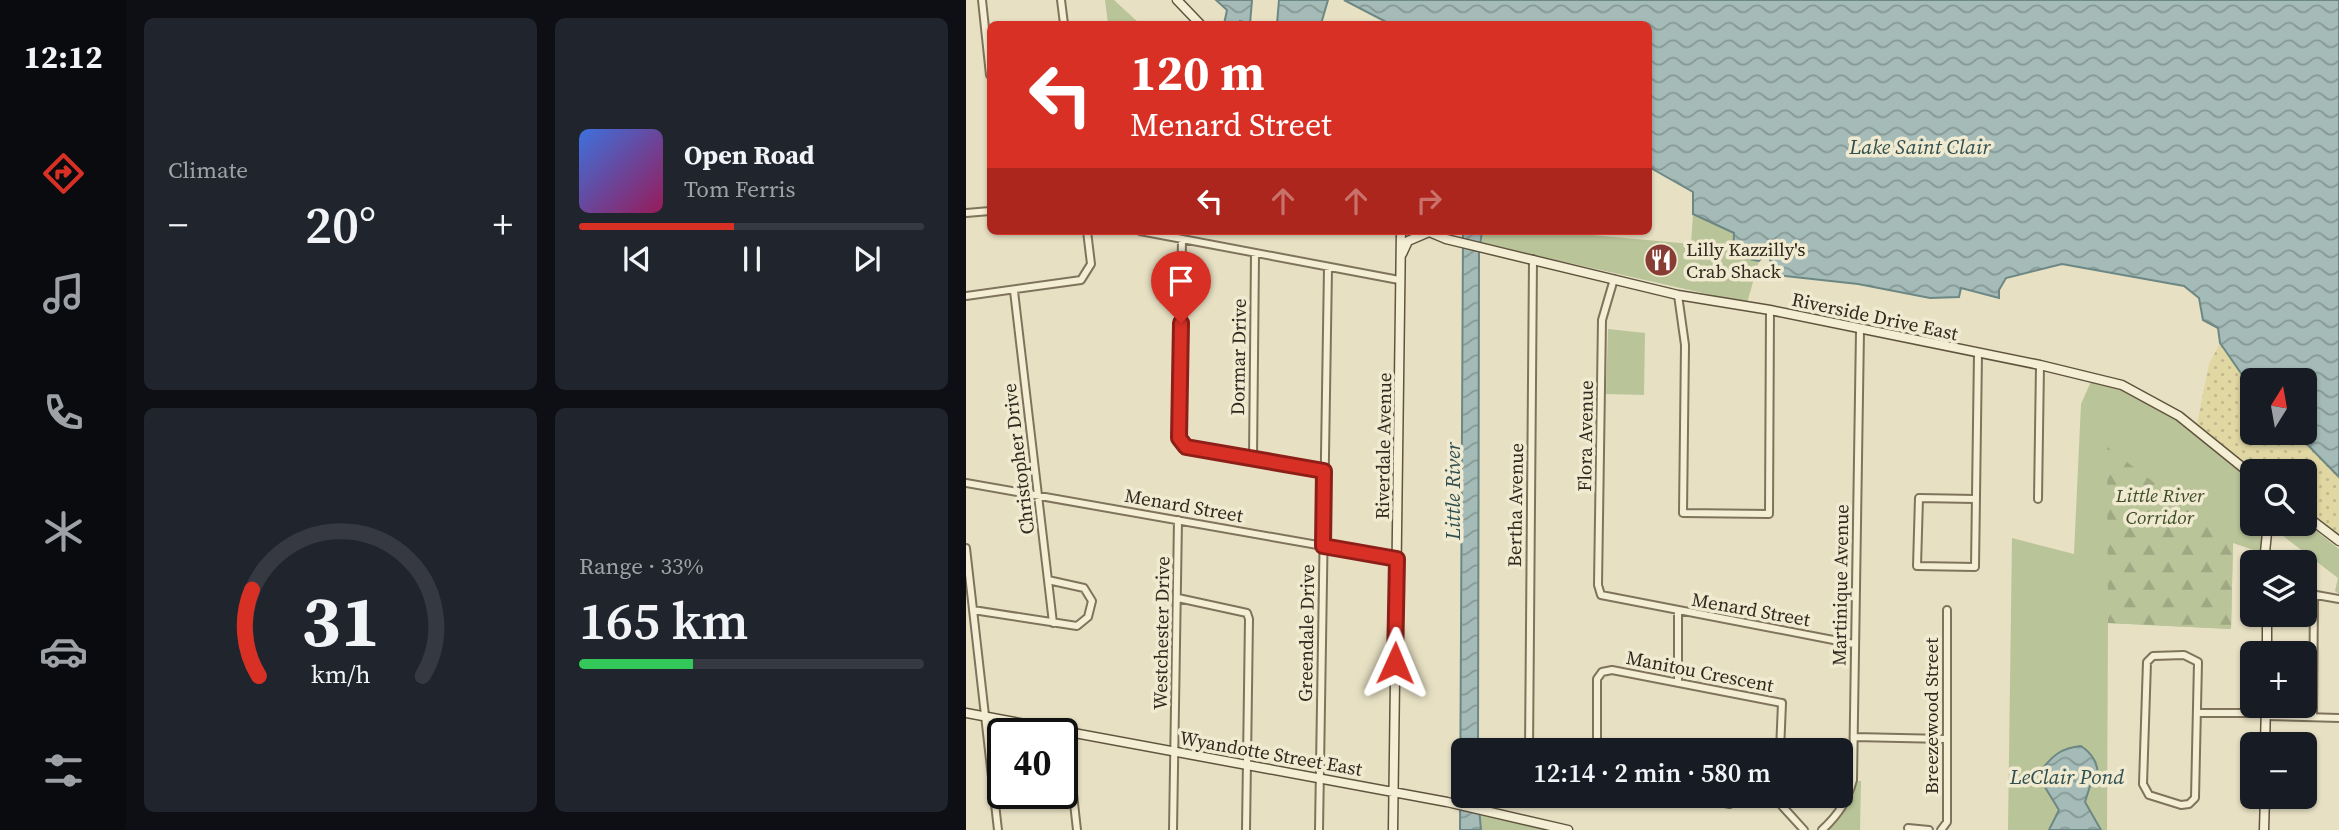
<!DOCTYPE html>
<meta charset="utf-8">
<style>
:root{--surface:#171b24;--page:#20242c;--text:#f1f3f6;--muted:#9ea1a6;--line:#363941;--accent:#d93025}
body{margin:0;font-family:"Source Serif 4",serif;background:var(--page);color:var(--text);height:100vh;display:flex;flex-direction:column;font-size:26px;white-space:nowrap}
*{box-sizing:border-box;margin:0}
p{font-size:23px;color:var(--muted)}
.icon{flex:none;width:38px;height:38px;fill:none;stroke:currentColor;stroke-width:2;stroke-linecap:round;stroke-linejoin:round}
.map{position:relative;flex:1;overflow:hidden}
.panel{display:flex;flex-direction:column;gap:18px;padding:18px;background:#0d0f14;width:840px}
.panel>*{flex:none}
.top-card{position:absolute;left:21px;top:21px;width:665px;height:214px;border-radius:10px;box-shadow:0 2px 5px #0004;background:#d93025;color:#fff;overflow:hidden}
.needle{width:46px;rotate:11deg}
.tools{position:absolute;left:1274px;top:368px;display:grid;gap:14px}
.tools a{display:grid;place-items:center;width:77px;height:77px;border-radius:10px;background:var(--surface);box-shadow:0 2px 5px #0004;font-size:35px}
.speed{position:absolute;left:21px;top:718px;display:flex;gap:14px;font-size:35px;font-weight:700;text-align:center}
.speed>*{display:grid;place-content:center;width:91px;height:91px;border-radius:50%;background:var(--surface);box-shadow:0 2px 5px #0004;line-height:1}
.speed .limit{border:4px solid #111;border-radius:10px;background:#fff;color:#111}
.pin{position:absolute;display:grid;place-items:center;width:60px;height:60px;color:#fff;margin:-72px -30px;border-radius:50% 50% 50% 0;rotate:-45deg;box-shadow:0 0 7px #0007}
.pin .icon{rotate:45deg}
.me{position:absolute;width:77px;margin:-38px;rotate:1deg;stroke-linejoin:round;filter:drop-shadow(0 0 5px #0008)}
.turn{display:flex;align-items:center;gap:24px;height:147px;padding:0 28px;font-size:32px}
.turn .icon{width:91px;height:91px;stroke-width:2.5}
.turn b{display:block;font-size:49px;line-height:60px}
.lanes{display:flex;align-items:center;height:66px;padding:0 28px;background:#0003;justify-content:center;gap:35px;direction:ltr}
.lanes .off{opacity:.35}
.big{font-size:52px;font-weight:600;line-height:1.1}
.panel .card{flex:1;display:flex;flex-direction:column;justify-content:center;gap:10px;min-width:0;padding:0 24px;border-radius:10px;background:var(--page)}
.panel .dial{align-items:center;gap:0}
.dial svg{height:182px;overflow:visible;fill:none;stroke:var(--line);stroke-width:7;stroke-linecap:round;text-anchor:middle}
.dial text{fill:var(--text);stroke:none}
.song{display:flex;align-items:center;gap:21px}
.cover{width:84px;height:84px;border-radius:10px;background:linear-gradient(135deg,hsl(220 70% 55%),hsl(330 70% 35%))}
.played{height:7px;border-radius:4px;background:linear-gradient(90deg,var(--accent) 45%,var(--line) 45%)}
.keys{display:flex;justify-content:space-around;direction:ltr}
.heat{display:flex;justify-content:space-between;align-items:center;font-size:38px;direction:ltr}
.charge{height:10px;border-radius:5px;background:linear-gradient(90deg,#34c759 33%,var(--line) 0)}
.panel .tiles{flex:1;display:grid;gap:18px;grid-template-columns:repeat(2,1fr)}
.trip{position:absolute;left:485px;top:738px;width:402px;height:70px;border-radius:10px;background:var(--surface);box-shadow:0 2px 5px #0004;font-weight:600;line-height:70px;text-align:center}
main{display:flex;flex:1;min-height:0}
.tabs{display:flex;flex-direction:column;width:126px;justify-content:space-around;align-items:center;background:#090b0e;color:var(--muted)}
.tabs .icon{width:49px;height:49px}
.tabs .active{color:var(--accent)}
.tabs b{font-size:32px;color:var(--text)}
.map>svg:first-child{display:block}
.green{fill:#bac499}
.forest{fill:url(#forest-firs)}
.sand{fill:url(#sand-dots)}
.water{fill:url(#water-waves);stroke:#6d8884;stroke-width:2}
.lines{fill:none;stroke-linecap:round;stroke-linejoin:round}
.street-casing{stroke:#7f735c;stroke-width:10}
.secondary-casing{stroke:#61543f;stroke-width:11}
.street{stroke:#f4eed5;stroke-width:6}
.secondary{stroke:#f4eed5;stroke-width:8}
.route-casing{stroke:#8d1f18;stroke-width:18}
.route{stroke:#d93025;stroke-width:12}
.labels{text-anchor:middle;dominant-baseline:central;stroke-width:7;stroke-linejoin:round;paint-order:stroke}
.poi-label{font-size:19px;fill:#31291e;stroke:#f0ead1;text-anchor:start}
.street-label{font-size:19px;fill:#31291e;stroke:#f0ead1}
.park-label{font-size:19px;font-style:italic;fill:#3e4b27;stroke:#f0ead1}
.water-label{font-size:21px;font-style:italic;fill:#2f4e4f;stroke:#f0ead1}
</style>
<main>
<nav class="tabs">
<b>12:12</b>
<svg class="icon active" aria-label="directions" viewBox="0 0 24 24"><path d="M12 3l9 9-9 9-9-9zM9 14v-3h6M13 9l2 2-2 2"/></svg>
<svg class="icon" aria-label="music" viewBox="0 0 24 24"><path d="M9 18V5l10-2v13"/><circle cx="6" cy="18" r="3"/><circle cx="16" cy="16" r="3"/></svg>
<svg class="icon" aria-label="phone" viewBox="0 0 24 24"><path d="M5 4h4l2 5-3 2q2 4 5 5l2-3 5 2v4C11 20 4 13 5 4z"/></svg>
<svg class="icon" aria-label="climate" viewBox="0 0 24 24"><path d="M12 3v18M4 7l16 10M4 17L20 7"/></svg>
<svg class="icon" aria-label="car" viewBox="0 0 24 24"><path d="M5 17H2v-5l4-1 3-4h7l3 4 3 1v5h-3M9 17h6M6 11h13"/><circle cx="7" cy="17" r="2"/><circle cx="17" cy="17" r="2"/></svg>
<svg class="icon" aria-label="filters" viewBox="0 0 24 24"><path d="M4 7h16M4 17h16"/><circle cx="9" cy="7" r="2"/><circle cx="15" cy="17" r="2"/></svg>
</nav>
<section class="panel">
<div class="tiles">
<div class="card"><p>Climate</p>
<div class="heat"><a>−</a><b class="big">20°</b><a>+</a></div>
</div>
<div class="card">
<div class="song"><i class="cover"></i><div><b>Open Road</b><p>Tom Ferris</p></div></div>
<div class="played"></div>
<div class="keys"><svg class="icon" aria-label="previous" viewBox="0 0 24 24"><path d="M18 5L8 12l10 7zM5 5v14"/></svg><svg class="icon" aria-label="pause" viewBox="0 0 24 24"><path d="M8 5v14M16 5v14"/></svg><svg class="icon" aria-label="next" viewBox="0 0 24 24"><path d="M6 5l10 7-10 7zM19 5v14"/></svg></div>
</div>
<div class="card dial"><svg viewBox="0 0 100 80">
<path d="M14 69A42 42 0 1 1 86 69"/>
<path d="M14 69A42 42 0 0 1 11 31" stroke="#d93025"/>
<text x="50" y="56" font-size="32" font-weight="700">31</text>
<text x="50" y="72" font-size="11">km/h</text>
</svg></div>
<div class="card"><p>Range · 33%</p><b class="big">165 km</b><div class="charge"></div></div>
</div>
</section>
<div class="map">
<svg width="1373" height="830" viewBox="0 0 1373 830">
<defs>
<pattern id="forest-firs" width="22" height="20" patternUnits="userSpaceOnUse" patternTransform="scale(1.75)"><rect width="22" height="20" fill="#bac499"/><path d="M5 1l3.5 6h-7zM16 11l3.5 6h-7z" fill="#a0a883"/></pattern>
<pattern id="sand-dots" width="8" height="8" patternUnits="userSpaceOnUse" patternTransform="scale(1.75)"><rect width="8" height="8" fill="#e0d7a3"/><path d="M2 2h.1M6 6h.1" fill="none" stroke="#c1b98c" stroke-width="1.8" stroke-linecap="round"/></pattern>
<pattern id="water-waves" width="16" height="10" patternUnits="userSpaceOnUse" patternTransform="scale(1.75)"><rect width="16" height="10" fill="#a4bbb7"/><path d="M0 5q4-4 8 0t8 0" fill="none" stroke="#869894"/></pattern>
</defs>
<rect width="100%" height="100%" fill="#e7e0c3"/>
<!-- green -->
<path class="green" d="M139 0H148L174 24H142Z
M727 214 768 233V256L793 261 781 303 515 243 516 231H582L725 244Z
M642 329 679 333 678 395 640 394Z
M1127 377 1186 399 1286 474V523H1301L1299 554 1267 543 1265 629 1142 623 1141 830H1042L1046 538 1108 554 1115 404Z
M1339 522 1373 549V594L1369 591 1372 578 1308 529 1309 523Z
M890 781H895L894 830H862L883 803Z
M494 804 602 830H494Z"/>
<!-- forest -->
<path class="forest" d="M1141 447 1267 542 1265 629 1142 623Z"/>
<!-- sand -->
<path class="sand" d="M1254 343 1286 389V432H1329L1373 477V538L1339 510V471H1289L1231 424 1243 364Z"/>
<!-- water -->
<path class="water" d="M250 0H286L284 24 274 21 273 24H258L261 10Z
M313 0H362L355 24H311Z
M378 0H1373V477L1329 432H1339V380H1286V389L1254 343 1252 328 1237 320 1233 298 1218 286 1096 264 1040 278 1033 290V298L995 288 993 297 964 298 892 284 810 275 801 252 793 261 767 256 768 233 727 214V192L683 167 682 24H424Z
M497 231H516L513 253 512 751H497V796H512L515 830H494Z
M1115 746C1127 754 1134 766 1131 780L1124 786 1119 802 1135 830H1083L1093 810 1077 784 1075 771C1086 755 1096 748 1115 746Z"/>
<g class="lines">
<defs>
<path id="street" d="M16 0 24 75
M95 0 98 24
M0 213 24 211
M174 231 433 280
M216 239 213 438 220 447 358 472
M648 279 636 320 632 585 635 595 888 644
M48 291 87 623
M712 295 719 345 717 513 803 514 804 310
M0 296 115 280 125 264 121 231
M287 459 289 254
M0 483 431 559
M1009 499 953 498 951 566 1009 567 1012 353
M1072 499 1074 365
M0 548 32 830
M1339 593 1373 599
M212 598 281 613 283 619 280 830
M7 610 111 626 122 617 126 601 118 588 82 580
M1218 655 1232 662 1229 798 1223 804 1215 805 1183 795 1177 784 1181 662 1187 656Z
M712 683V612
M1232 713H1300
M1300 716 1373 718
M1347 717 1348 594
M100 731 111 830
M888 737 980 739
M563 751 567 259
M631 751V679L636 672 646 670 816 703 814 751
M724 796 764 804 772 796
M807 796 838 830
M942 828 963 830
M207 830 212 520
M353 830 362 268
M856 830C872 815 881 802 887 780L894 331
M975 830 981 822V610"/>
<path id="secondary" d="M211 0 234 24
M461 231 480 239 712 295 804 310 1074 365 1156 385 1213 416 1286 475
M436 254 442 241 463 232
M1339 515 1373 541
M1298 562 1302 523
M1301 653V614
M0 713 481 802 602 830
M1299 744 1300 705
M427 830 435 231
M1298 830 1299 796"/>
</defs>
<!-- street casing -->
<use href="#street" class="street-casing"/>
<!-- secondary casing -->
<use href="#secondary" class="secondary-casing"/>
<!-- street -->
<use href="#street" class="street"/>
<!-- secondary -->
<use href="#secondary" class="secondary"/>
</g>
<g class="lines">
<defs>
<path id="route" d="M215 323 213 438 220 447 358 471 357 546 431 559 429 663"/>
</defs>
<!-- route casing -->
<use href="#route" class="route-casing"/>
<!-- route -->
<use href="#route" class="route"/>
</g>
<!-- icons -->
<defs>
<symbol id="restaurant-disc" viewBox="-11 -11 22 22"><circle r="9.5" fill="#873c34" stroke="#f0ead1"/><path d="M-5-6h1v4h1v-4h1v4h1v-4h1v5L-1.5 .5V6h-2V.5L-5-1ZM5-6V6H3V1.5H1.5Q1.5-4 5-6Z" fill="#fff"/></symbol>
</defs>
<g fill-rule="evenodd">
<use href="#restaurant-disc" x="676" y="241" width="38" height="38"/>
</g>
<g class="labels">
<!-- poi labels -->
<g class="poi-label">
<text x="720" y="249">Lilly Kazzilly's<tspan x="720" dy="22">Crab Shack</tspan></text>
</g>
<!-- street labels -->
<g class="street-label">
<text transform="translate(909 316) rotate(12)">Riverside Drive East</text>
<text transform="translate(272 357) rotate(-89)">Dormar Drive</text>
<text transform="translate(619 436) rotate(-89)">Flora Avenue</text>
<text transform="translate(417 446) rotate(-89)">Riverdale Avenue</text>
<text transform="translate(52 459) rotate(-97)">Christopher Drive</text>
<text transform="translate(218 505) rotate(10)">Menard Street</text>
<text transform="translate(549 505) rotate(-89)">Bertha Avenue</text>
<text transform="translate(874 585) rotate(-89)">Martinique Avenue</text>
<text transform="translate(785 609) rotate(10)">Menard Street</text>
<text transform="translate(195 633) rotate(-89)">Westchester Drive</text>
<text transform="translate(340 633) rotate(-89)">Greendale Drive</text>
<text transform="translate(734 671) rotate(11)">Manitou Crescent</text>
<text transform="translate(965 716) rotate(-90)">Breezewood Street</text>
<text transform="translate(305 753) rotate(10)">Wyandotte Street East</text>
</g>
<!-- park labels -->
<g class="park-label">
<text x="1194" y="495">Little River<tspan x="1194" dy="22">Corridor</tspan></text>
</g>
<!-- water labels -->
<g class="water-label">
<text x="954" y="146">Lake Saint Clair</text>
<text transform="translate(486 491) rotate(-90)">Little River</text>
<text x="1101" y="776">LeClair Pond</text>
</g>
</g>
</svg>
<div class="tools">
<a><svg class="needle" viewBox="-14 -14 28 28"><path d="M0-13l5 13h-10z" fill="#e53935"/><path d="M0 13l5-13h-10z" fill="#9ea1a6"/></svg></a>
<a><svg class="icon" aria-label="search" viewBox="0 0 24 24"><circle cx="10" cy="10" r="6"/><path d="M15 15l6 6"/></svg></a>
<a><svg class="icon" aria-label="layers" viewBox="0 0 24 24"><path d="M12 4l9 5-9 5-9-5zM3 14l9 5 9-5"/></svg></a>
<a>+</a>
<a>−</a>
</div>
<div class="speed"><div class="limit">40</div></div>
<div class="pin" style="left:215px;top:323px;background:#d93025"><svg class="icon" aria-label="arrive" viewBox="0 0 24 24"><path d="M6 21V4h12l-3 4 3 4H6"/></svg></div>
<svg class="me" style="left:429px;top:663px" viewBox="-20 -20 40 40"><path d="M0-17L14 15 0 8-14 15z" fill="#d93025" stroke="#fff" stroke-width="4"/></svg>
<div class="trip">12:14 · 2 min · 580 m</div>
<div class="top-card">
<div class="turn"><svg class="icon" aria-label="left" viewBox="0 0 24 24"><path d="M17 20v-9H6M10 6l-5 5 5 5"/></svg><div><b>120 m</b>Menard Street</div></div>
<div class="lanes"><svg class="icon" aria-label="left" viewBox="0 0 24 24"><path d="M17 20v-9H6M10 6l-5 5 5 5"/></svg><svg class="icon off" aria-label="ahead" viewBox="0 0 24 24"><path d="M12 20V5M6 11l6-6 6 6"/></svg><svg class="icon off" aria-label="ahead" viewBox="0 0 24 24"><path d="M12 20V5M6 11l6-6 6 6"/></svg><svg class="icon off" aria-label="right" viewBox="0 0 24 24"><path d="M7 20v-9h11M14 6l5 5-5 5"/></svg></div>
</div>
</div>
</main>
